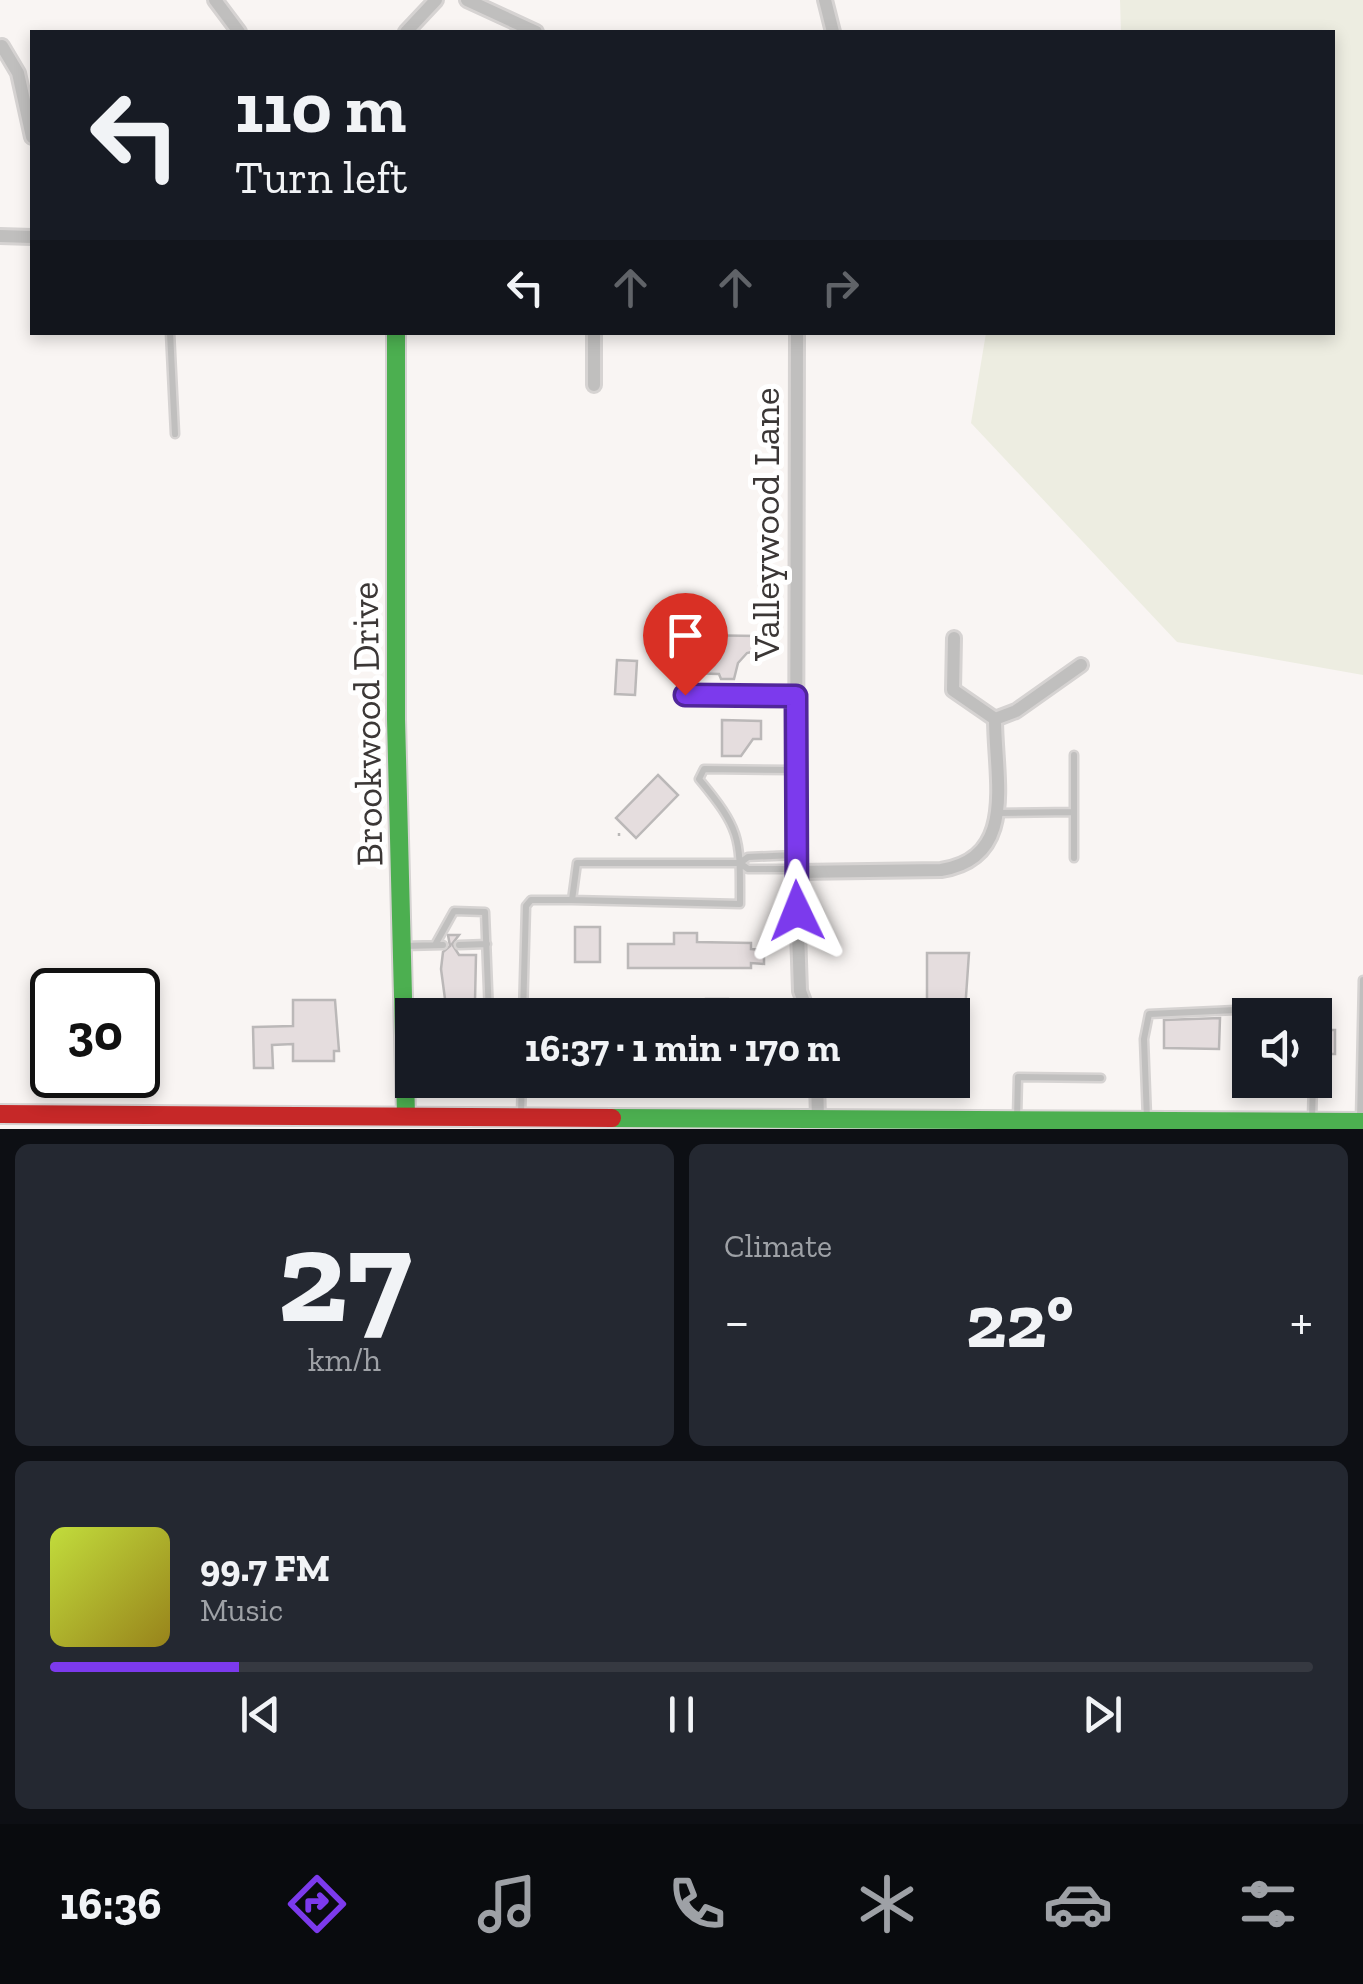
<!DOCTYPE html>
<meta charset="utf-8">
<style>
:root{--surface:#171b24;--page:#242831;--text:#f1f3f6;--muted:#9ea1a6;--line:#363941;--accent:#7c3aed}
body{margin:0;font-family:"Zilla Slab",serif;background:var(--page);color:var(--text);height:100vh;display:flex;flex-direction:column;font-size:38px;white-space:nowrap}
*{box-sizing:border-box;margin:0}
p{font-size:32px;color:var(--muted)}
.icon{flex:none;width:55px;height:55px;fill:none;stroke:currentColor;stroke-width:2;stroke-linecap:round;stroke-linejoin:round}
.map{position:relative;height:1129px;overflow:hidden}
.sheet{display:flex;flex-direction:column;gap:15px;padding:15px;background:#0d0f14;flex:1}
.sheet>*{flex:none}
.top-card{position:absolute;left:30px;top:30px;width:1305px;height:305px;border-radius:0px;box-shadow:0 5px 15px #0003;background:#171b24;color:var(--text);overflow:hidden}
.tools{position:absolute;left:1232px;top:998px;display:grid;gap:20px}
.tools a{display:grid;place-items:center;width:100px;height:100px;border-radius:0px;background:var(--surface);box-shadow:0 5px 15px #0003;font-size:50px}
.speed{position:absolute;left:30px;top:968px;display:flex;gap:20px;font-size:50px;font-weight:700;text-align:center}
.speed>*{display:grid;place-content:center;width:130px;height:130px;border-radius:50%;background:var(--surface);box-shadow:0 5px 15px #0003;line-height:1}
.speed .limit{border:5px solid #111;border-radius:15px;background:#fff;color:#111}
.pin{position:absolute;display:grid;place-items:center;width:85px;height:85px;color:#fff;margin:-102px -42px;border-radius:50% 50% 50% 0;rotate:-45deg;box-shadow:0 0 10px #0007}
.pin .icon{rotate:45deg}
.me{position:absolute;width:110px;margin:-55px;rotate:358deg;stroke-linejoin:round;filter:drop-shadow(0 0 8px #0008)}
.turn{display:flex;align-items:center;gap:35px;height:210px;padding:0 40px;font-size:45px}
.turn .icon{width:130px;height:130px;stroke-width:2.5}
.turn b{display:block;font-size:70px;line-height:85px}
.lanes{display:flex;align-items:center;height:95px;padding:0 40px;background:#0003;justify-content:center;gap:50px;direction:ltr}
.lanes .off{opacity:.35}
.big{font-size:75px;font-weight:700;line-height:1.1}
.sheet .widget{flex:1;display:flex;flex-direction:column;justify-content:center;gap:15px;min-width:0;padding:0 35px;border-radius:15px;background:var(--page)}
.sheet .dial{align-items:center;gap:0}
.dial b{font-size:130px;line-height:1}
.song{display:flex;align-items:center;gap:30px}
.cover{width:120px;height:120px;border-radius:15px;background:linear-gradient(135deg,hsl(70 70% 55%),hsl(50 70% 35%))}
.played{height:10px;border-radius:5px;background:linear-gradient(90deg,var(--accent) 15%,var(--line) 15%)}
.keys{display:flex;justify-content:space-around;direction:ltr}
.heat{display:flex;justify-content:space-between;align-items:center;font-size:55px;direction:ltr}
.sheet .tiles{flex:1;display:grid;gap:15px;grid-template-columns:1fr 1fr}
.widget:last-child{grid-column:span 2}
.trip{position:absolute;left:395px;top:998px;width:575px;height:100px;border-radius:0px;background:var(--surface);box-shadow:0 5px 15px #0003;font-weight:700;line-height:100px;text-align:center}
.menu{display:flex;height:160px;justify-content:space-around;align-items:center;background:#090b0e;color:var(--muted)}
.menu .icon{width:70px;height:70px}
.menu .selected{color:var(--accent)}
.menu b{font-size:45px;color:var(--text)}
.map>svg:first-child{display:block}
.green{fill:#edede1}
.building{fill:#e5ddde;stroke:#bbb8b8;stroke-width:2.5}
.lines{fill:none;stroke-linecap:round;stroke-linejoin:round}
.lane-casing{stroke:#d6d3d2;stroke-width:11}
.street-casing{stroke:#d6d3d2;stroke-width:18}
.fast-casing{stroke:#d6d3d2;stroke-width:22}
.jam-casing{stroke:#d6d3d2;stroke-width:22}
.path{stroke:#bab8b7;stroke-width:2.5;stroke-dasharray:10 5;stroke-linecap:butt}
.lane{stroke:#c0bfbe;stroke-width:6}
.street{stroke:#c0bfbe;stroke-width:12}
.fast{stroke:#4caf50;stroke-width:18}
.jam{stroke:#c62828;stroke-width:18}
.route-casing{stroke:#51269a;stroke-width:25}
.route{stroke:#7c3aed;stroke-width:18}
.labels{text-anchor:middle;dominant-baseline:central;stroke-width:10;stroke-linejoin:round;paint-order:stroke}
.street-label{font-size:38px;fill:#3b3736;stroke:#fff}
</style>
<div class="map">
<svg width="1363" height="1129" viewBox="0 0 1363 1129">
<rect width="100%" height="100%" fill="#f9f5f3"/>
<!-- green -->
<path class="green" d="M1120 0H1363V675L1177 642 971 423 986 333 1332 332V32H1121Z"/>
<!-- building -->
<path class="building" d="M688 635 759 636 764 638 763 649 747 653 738 663 734 679H721L719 674 687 673Z
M617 660 637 661 635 695 615 694Z
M722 720 761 721V739H753L741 756H722Z
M658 775 678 795 636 838 616 818Z
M575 927H600V962H575Z
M674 933H697V942L751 943V949L764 950V964L751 963V968H628V944H674Z
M448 935H459L452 944 459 955H476L475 1001 445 999 441 969 443 952 450 946Z
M927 953H969L965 1011H953V1015H879V1001H927Z
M706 999H728V1015H706Z
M293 1000H335L339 1051H334V1061H293V1044L272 1045 273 1068H254L253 1027 293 1026Z
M1220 1018 1219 1049 1164 1048V1020Z
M1321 1030H1335V1054H1321Z"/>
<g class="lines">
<defs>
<path id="lane" d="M170 332 175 434
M685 695 795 696
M1074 755V858
M996 813 1074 812
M794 869H748L740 863 748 857 794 855
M572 900 740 904C740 838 742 831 699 779L704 769 794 770
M435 945 454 911 485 912 489 1015
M459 945 487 944
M404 946 443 945
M524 1006 667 1007 673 1015
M523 1015 526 906 531 900H572L577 863H740
M1314 1015V1012
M521 1114 522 1080
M1017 1118 1018 1077 1101 1078
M1147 1119 1144 1039 1149 1014 1236 1010
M1312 1120 1313 1080
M1360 1121 1363 980"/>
<path id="street" d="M215 0 239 32
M467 0 536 32
M825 0 833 32
M406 32 436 0
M2 46 18 73 32 137
M0 236 32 237
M797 332 796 872 800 991 809 1015
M594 385V332
M954 638 953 690 995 719
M995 719 1016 711 1081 665
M796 872 941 870C1018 858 995 779 995 719
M817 1080 818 1120"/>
<path id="fast" d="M396 332V719L406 1115
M612 1118 1363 1122"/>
<path id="jam" d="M0 1114 612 1118"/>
</defs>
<!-- lane casing -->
<use href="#lane" class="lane-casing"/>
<!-- street casing -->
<use href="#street" class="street-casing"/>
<!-- fast casing -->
<use href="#fast" class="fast-casing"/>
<!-- jam casing -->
<use href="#jam" class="jam-casing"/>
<!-- path -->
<path class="path" d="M619 833V836"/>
<!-- lane -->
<use href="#lane" class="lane"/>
<!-- street -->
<use href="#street" class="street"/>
<!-- fast -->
<use href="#fast" class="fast"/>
<!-- jam -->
<use href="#jam" class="jam"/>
</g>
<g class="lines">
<defs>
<path id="route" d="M685 695 796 696 797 911"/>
</defs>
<!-- route casing -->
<use href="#route" class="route-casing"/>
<!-- route -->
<use href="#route" class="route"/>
</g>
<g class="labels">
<!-- street labels -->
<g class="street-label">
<text transform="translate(766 524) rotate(-90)">Valleywood Lane</text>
<text transform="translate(367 724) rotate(-91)">Brookwood Drive</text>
</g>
</g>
</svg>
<div class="tools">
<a><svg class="icon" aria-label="sound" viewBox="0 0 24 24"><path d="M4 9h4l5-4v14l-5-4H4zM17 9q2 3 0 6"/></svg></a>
</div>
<div class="speed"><div class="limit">30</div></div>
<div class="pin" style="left:685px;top:695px;background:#d93025"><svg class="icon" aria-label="arrive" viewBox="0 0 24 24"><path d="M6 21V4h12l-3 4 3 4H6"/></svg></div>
<svg class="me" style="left:797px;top:911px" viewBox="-20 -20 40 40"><path d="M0-17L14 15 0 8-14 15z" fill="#7c3aed" stroke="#fff" stroke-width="4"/></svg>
<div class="trip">16:37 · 1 min · 170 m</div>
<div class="top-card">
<div class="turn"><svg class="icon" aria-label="left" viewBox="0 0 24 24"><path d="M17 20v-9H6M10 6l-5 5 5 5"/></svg><div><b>110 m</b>Turn left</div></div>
<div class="lanes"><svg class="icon" aria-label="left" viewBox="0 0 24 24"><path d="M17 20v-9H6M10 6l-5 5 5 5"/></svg><svg class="icon off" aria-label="ahead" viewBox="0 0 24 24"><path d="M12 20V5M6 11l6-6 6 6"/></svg><svg class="icon off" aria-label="ahead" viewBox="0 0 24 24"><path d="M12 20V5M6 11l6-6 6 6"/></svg><svg class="icon off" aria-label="right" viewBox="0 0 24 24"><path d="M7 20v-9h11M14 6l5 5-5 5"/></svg></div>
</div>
</div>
<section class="sheet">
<div class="tiles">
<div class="widget dial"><b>27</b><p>km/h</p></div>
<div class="widget"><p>Climate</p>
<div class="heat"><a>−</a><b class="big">22°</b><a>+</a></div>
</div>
<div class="widget">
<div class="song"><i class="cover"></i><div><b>99.7 FM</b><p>Music</p></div></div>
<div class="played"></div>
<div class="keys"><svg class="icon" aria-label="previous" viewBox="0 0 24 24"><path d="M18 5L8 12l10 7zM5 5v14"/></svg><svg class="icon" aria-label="pause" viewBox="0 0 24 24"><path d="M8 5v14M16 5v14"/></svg><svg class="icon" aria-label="next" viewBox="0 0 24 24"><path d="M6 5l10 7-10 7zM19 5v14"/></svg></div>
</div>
</div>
</section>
<nav class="menu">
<b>16:36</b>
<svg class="icon selected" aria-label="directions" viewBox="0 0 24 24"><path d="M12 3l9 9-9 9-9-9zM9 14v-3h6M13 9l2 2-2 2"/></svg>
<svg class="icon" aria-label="music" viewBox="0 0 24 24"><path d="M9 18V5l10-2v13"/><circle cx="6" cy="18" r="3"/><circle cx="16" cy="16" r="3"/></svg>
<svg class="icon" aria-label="phone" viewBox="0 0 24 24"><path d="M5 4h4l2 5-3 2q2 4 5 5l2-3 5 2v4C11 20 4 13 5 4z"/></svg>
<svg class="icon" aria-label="climate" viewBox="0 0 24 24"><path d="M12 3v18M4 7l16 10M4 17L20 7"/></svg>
<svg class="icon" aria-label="car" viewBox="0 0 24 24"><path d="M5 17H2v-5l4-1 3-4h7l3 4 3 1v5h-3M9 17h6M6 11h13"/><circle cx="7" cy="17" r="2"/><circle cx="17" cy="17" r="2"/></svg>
<svg class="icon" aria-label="filters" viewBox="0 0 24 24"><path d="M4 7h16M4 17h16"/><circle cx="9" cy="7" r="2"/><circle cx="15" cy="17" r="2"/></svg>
</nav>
